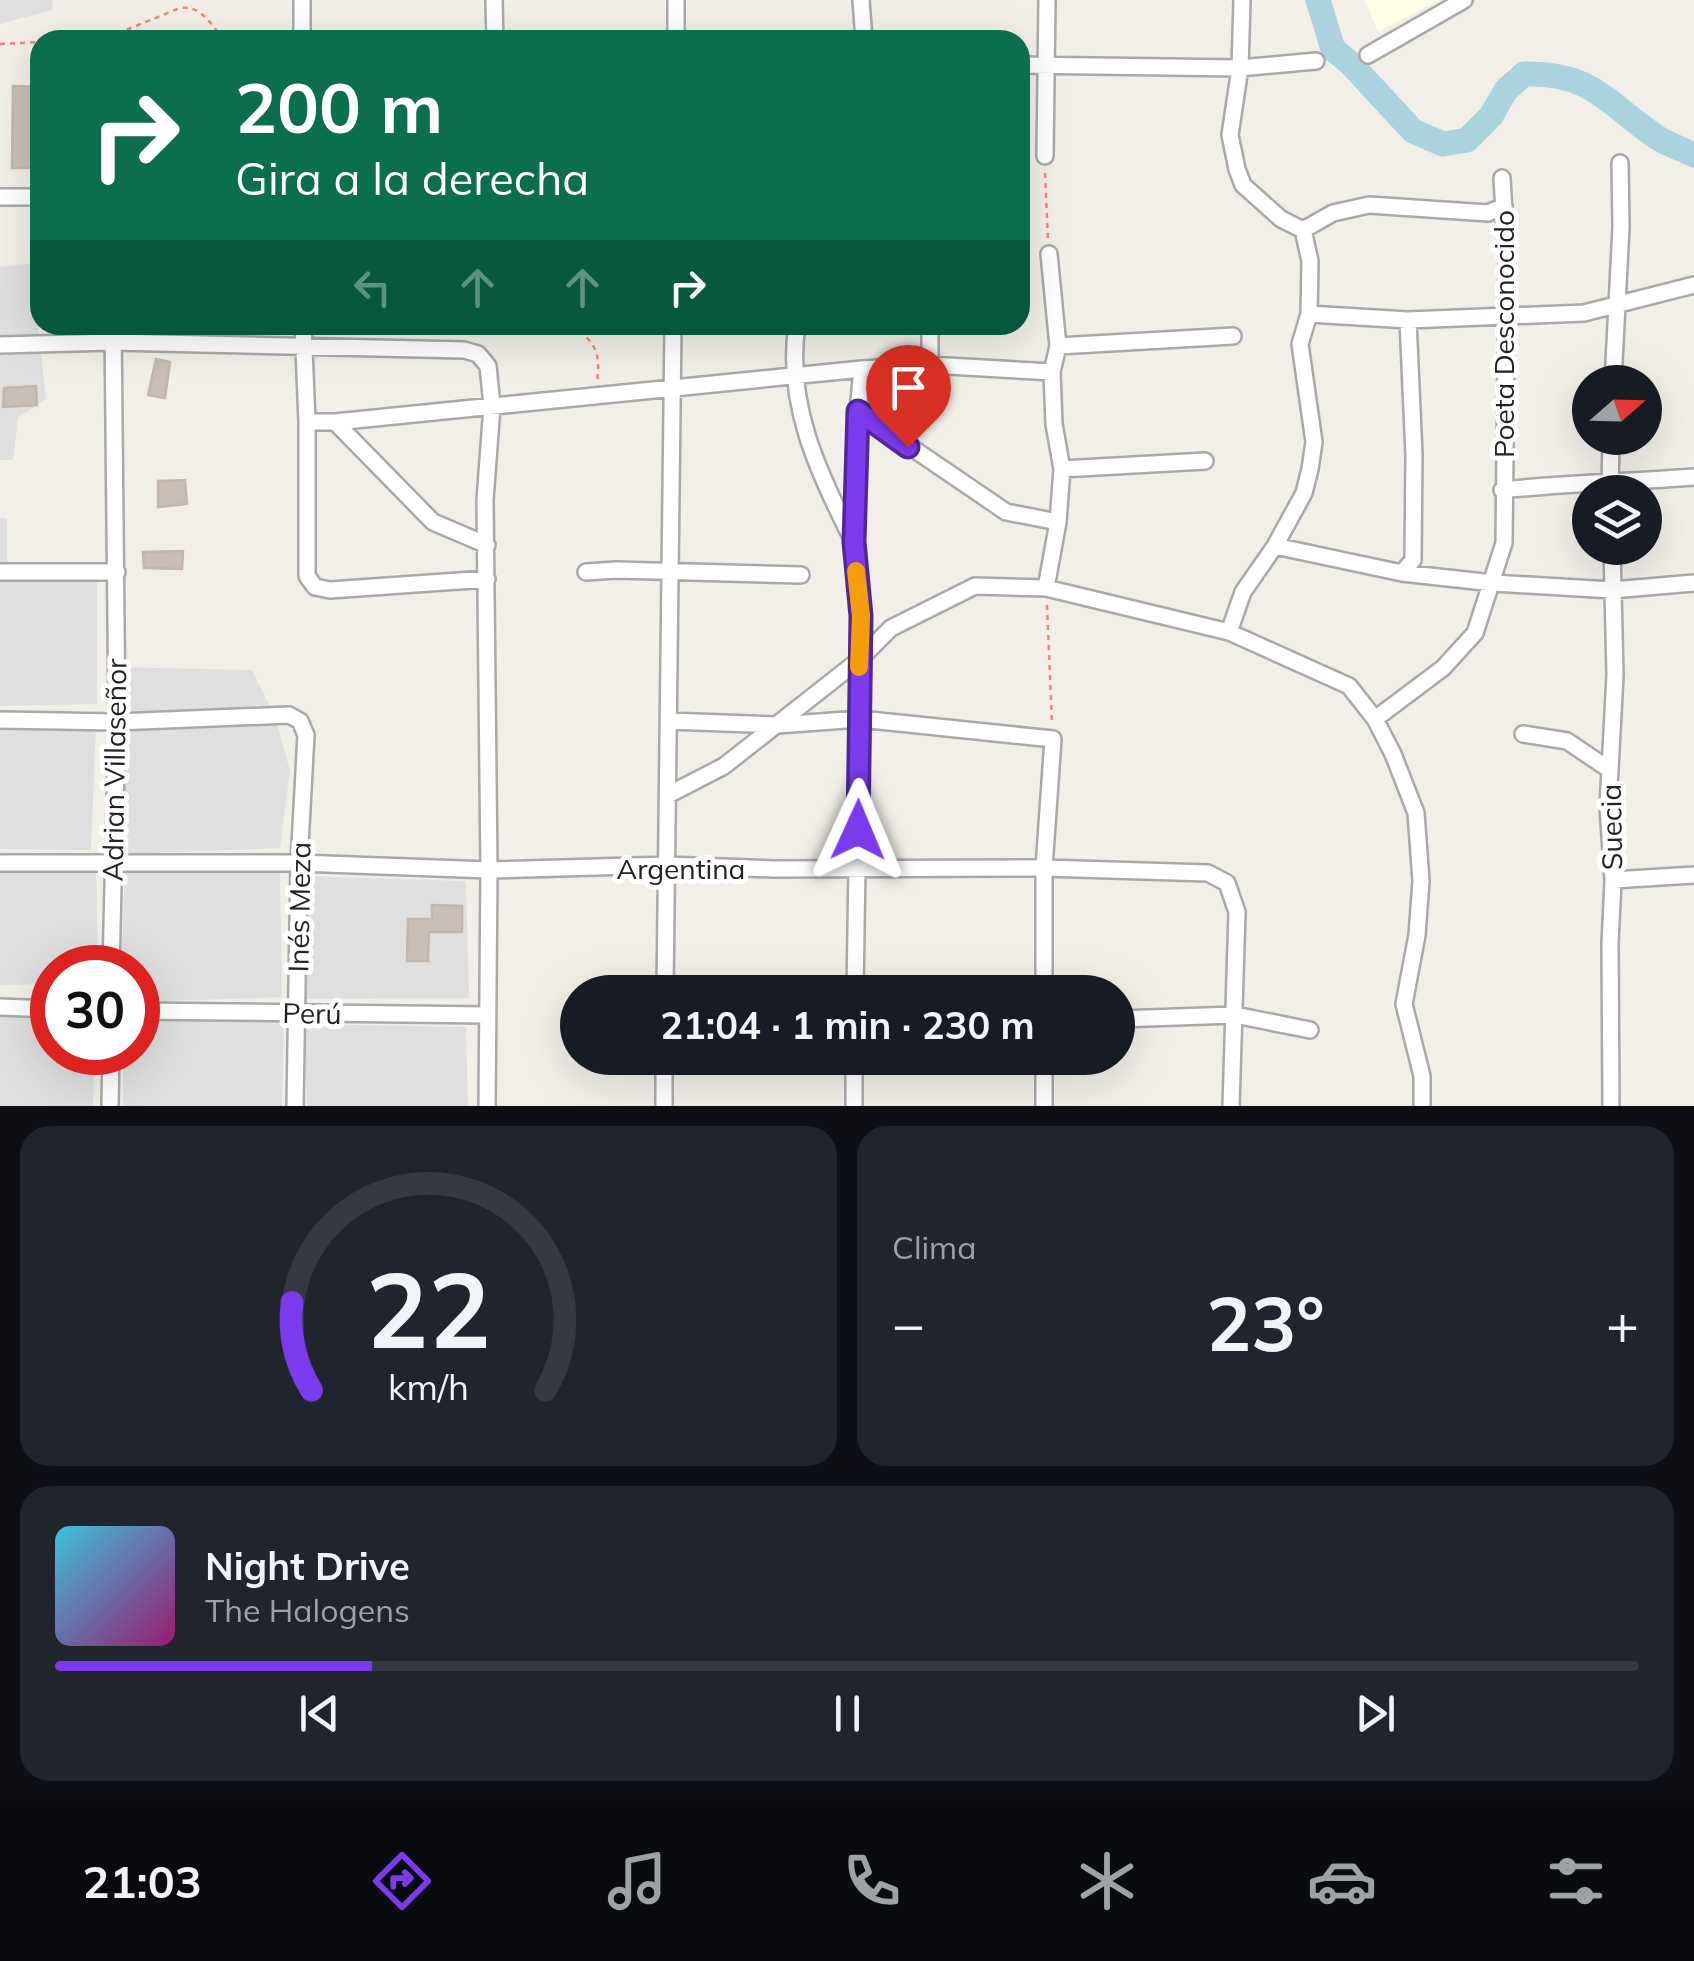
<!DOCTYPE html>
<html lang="es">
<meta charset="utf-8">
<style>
:root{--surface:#171b24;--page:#20242c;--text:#f1f3f6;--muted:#9ea1a6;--line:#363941;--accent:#7c3aed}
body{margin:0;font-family:Mulish,sans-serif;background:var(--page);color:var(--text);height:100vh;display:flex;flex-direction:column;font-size:38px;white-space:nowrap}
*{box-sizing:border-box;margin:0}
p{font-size:32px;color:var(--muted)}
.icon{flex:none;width:55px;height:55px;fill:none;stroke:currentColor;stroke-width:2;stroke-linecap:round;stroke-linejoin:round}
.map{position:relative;height:1106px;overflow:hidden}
.side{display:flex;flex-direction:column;gap:20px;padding:20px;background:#0d0f14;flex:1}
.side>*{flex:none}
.guide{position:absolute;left:30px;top:30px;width:1000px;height:305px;border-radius:30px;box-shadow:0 10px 40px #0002;background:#0b6e4f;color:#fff;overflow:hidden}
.needle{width:65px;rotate:70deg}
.buttons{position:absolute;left:1572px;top:365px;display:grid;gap:20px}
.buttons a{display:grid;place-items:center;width:90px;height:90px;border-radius:50%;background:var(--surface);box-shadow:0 10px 40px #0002;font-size:50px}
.speed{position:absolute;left:30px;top:945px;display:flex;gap:20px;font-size:50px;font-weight:700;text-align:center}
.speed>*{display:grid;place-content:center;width:130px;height:130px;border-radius:50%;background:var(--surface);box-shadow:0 10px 40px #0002;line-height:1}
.speed .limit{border:15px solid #d22;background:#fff;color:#111}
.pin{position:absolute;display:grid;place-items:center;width:85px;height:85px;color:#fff;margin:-102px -42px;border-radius:50% 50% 50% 0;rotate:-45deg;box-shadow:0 0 10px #0007}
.pin .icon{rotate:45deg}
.me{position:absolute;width:110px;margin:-55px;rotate:1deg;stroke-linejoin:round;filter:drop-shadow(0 0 8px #0008)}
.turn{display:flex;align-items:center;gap:35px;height:210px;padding:0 40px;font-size:45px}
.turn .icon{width:130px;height:130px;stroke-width:2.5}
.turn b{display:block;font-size:70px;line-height:85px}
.lanes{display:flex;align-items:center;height:95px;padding:0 40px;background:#0003;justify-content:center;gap:50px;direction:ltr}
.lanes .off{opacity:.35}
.big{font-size:75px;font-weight:700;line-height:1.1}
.side .card{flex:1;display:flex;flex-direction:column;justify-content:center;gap:15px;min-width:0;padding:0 35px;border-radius:30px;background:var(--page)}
.side .dial{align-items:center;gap:0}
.dial svg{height:260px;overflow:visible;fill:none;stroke:var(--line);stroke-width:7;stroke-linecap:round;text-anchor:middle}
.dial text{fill:var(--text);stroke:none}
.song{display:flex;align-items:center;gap:30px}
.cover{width:120px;height:120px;border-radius:15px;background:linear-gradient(135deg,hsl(190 70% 55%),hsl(320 70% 35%))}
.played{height:10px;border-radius:5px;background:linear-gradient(90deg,var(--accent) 20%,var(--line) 20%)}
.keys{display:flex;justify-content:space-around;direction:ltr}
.heat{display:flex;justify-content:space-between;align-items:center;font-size:55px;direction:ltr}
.side .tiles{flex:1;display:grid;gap:20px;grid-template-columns:1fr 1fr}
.card:last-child{grid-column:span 2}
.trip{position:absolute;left:560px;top:975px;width:575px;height:100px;border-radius:50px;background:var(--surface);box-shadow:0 10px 40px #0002;font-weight:700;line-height:100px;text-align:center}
.dock{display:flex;height:160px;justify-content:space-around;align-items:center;background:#090b0e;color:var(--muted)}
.dock .icon{width:70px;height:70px}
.dock .current{color:var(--accent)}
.dock b{font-size:45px;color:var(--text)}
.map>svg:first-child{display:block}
.residential{fill:#e0dfdf}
.education{fill:#ffffe5}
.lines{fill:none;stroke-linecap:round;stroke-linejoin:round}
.river{stroke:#aad3df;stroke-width:25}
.building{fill:#c7bfb8;stroke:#c4b6ab;stroke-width:2.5}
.minor-casing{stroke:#a9a9a9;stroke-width:20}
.path{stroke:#fa8072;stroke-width:2.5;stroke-dasharray:5 5;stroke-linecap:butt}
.minor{stroke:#fff;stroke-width:15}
.route-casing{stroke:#51269a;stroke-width:25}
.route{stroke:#7c3aed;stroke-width:18}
.slow{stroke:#f59e0b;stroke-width:18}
.labels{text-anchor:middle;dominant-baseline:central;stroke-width:10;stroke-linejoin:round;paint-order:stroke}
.street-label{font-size:28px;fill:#222;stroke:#fff}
</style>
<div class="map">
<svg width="1694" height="1106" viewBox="0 0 1694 1106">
<rect width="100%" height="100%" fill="#f2efe9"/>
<!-- residential -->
<path class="residential" d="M0 0H53L52 10 0 24Z
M40 262V325H43L38 326 46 399 18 418 13 460H0V267Z
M0 518H7V561L97 581V704L0 706Z
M112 667 252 670 275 716 290 771 280 848 122 854Z
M96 723 91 850 0 849V725Z
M0 867 96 868 98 967 52 968V984L0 985Z
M125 870 280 871 282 997 138 1002V968H121Z
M302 876 466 881 469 998 303 999Z
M0 1016H52V1052L94 1053 93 1106H0Z
M284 1019 282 1106H123V1053L138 1052V1021Z
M304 1024 466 1027 468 1106H307Z"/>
<!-- education -->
<path class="education" d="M1365 0H1439L1378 32Z"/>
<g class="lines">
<!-- river -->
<path class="river" d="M1318 0 1333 49 1350 63 1413 131 1443 144 1467 140 1491 116 1506 90 1524 74C1593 72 1607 104 1658 138 1669 145 1682 149 1694 155"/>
</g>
<!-- building -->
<path class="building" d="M13 86 40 87V168H12Z
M156 359 170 362 165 398 148 395Z
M36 386 37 405 3 407 4 388Z
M185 480 187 504 158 507V481Z
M183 551 182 569 144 568 143 552Z
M432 905 462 906V932H429L428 961H407L408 919H432Z"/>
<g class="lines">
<defs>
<path id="minor" d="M302 0V40
M494 0 495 40
M861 0 864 40
M676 40V0
M1368 55 1464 0
M1020 65 1240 68 1316 61
M1045 156 1047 0
M0 197H40
M1303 230 1333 213 1369 205 1488 213 1504 206
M1309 314 1408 320 1584 313 1694 285
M303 325 307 422H335L433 522 487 545
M797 325C785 402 818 472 852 539
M930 325V365
M0 345 113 342 464 350 478 354 488 366 492 406 485 500 489 870 487 1106
M1058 346 1233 336
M862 369 858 411 1006 512 1058 522
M1613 382 1621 227 1620 163
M307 422V576L315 587 330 590 487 579
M335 422 862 369 930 365 1052 372
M1062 469 1205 461
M1502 490C1566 483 1630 482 1694 477
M1610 492 1611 438
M1275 546 1402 573 1493 583 1612 590 1694 583
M0 572H117
M586 572 616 570 801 575
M1402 573 1413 560 1414 455 1408 320
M1046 588 1058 522 1062 469 1054 424 1052 372 1058 346 1049 254
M1229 632 1243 592 1275 546 1304 493 1310 469 1314 442 1300 344 1309 314 1310 261 1303 230 1281 219 1243 185 1237 169 1230 135 1240 68 1242 0
M1375 719 1443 668 1475 633 1504 543 1507 265 1502 178
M0 720 117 722 289 715 300 721 306 735 299 863 295 1106
M669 721 778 725 860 719 1053 739 1044 868V992
M1523 734 1567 741 1610 770
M668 795 724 766 859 660 891 628 975 586 1046 588 1229 632 1349 686 1375 719 1393 754 1416 813 1421 881 1417 935 1404 1004 1422 1076V1106
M0 863H299L489 870 667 865 774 869 1044 868 1208 873 1227 883 1237 912 1231 1106
M1613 880 1694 875
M111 968 117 722 113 325
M665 992 673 325
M855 992 861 616 854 542 858 411
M0 1007 52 1009
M138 1011 487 1015
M1118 1019 1235 1015 1310 1030
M110 1106 111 1052
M664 1106V1058
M854 1106V1058
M1044 1106V1058
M1611 1106 1610 944 1613 880 1608 807 1615 675 1612 548"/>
</defs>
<!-- minor casing -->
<use href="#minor" class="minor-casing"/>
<!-- path -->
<path class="path" d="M58 40 116 34 180 8C202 5 211 25 224 40
M0 44 40 42
M1045 173 1048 240
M571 325C595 342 601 351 597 382
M1047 605 1052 722"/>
<!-- minor -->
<use href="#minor" class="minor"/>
</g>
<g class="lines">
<defs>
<path id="route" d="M858 830 861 616 854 542 858 411 908 447"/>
</defs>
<!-- route casing -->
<use href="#route" class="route-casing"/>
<!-- route -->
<use href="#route" class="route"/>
<!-- slow -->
<path class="slow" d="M856 571 861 616 859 667"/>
</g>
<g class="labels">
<!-- street labels -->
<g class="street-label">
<text transform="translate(1503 334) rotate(-90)">Poeta Desconocido</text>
<text transform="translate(114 770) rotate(-89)">Adrian Villaseñor</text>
<text transform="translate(1611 827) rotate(-91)">Suecia</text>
<text x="681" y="868">Argentina</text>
<text transform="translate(299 907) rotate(-89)">Inés Meza</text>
<text transform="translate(312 1013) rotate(1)">Perú</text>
</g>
</g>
</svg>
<div class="buttons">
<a><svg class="needle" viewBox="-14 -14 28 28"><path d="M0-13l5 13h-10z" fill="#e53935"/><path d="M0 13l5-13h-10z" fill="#9ea1a6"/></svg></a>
<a><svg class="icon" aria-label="layers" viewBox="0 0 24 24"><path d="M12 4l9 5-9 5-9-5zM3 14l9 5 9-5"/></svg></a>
</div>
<div class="speed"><div class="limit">30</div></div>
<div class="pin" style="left:908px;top:447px;background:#d93025"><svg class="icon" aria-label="arrive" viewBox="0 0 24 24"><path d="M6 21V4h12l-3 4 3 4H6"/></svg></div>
<svg class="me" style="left:858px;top:830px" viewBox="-20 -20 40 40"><path d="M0-17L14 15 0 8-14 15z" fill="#7c3aed" stroke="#fff" stroke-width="4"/></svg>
<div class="trip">21:04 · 1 min · 230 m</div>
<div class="guide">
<div class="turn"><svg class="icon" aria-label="right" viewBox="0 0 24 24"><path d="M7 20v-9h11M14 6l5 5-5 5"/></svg><div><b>200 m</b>Gira a la derecha</div></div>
<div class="lanes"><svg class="icon off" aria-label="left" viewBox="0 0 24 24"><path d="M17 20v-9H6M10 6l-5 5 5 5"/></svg><svg class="icon off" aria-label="ahead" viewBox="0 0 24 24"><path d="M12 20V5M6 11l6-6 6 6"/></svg><svg class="icon off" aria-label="ahead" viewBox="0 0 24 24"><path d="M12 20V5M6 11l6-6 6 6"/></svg><svg class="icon" aria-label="right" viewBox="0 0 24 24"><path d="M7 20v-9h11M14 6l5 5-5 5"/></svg></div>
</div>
</div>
<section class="side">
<div class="tiles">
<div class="card dial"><svg viewBox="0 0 100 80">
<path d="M14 69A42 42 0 1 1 86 69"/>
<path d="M14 69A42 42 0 0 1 8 42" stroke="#7c3aed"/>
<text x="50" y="56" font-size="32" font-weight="700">22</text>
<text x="50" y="72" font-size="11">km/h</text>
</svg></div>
<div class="card"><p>Clima</p>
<div class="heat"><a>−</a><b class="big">23°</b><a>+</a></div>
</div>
<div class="card">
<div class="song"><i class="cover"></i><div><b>Night Drive</b><p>The Halogens</p></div></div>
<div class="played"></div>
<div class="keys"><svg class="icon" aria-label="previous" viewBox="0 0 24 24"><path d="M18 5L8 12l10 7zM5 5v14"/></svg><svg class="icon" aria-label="pause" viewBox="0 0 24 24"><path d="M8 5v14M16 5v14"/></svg><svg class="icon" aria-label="next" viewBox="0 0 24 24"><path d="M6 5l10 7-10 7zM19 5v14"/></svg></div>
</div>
</div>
</section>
<nav class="dock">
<b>21:03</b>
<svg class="icon current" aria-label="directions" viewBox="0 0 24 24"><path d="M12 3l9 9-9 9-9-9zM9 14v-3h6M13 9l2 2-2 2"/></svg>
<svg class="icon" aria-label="music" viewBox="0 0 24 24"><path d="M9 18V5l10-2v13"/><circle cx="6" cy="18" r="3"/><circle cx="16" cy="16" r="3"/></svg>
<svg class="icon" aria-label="phone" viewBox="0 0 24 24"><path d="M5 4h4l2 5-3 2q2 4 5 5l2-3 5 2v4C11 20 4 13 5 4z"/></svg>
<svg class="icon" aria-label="climate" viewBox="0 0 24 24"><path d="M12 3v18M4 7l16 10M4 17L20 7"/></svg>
<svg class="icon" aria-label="car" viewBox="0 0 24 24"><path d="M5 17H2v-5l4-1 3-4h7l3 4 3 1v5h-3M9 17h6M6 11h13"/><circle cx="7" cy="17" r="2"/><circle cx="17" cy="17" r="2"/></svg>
<svg class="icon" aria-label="filters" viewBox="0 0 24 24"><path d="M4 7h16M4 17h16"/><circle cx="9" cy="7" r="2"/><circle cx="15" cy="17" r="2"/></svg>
</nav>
